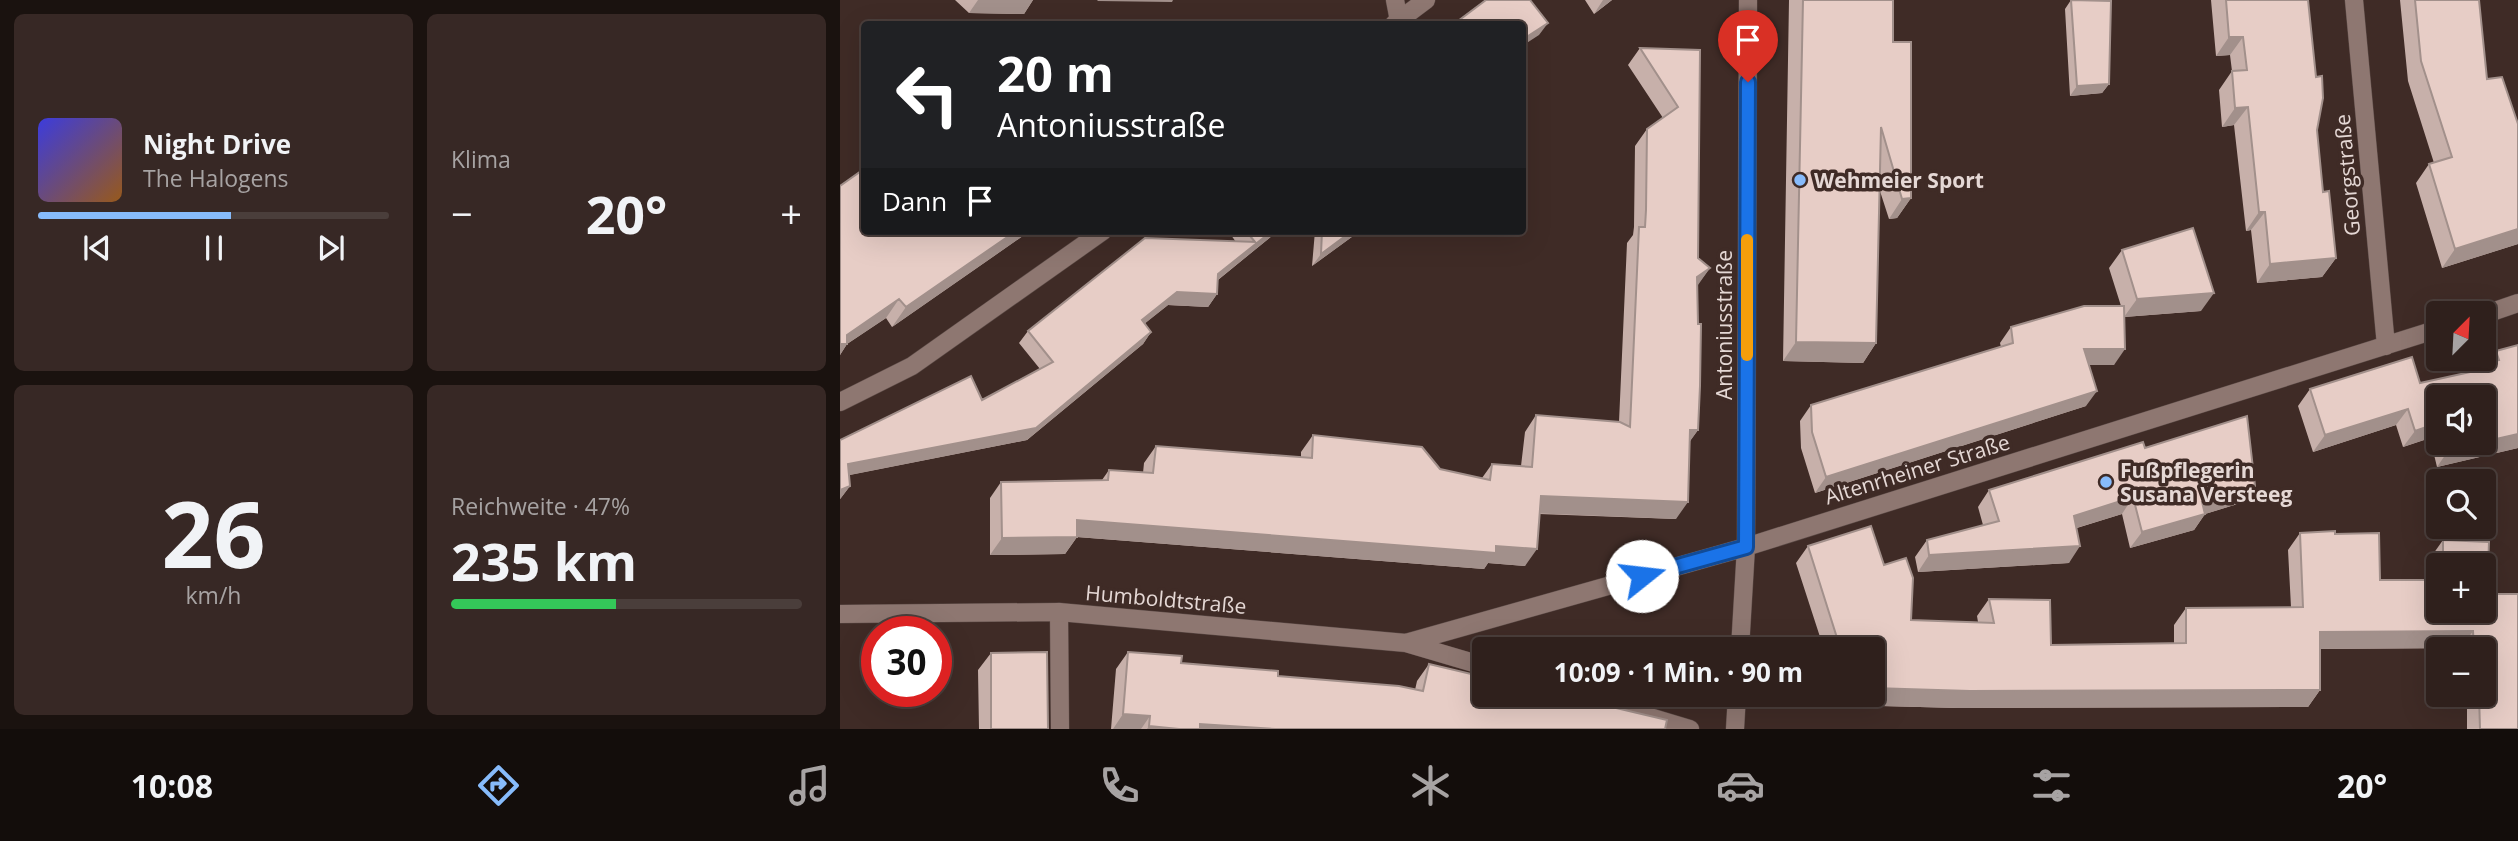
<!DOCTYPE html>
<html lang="de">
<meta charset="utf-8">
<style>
:root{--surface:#2f201c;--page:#372825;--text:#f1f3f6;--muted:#a7a3a3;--line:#4a3e3b;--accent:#87bbfb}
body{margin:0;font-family:"Open Sans",sans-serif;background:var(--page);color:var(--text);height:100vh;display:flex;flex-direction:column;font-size:26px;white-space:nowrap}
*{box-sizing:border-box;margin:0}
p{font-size:23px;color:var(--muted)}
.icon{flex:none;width:38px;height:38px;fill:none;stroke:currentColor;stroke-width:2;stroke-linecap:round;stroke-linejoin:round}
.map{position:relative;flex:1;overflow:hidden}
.panel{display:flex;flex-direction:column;gap:14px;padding:14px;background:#1a120f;width:840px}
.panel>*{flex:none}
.banner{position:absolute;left:21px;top:21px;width:665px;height:214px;border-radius:7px;box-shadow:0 7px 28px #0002,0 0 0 2px var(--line);background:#202124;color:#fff;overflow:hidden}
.needle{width:46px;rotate:24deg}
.controls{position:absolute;left:1586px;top:301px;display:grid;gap:14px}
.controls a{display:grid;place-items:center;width:70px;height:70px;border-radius:7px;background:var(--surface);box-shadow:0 7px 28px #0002,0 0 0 2px var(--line);font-size:35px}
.speed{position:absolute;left:21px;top:616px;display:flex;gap:14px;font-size:35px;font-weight:700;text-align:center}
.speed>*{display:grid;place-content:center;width:91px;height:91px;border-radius:50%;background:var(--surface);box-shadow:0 7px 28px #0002,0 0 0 2px var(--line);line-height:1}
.speed .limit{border:10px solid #d22;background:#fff;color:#111}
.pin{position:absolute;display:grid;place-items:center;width:60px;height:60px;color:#fff;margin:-72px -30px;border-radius:50% 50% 50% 0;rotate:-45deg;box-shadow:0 0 7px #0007}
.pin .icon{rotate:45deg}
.me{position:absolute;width:77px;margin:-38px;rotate:74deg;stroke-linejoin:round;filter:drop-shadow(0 0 5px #0008)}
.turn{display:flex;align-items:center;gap:24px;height:147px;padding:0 21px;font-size:32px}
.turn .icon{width:91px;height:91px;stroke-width:2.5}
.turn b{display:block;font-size:49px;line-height:60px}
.then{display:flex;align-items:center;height:66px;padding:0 21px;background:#0003;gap:14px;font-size:26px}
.big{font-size:52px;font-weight:700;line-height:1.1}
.panel .tile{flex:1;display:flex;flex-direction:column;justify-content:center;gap:10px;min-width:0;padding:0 24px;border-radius:10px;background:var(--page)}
.panel .dial{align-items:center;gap:0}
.dial b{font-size:91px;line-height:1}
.song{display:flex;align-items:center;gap:21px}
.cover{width:84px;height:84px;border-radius:10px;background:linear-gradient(135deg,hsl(240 70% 55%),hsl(30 70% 35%))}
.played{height:7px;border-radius:4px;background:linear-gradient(90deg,var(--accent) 55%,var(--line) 55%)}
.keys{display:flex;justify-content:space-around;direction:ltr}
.heat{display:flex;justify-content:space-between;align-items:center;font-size:38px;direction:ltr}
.charge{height:10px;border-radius:5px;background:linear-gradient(90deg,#34c759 47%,var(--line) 0)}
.panel .tiles{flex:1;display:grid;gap:14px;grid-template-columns:repeat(2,1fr)}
.trip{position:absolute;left:632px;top:637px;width:413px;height:70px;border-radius:7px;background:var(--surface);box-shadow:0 7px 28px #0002,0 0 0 2px var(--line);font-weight:700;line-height:70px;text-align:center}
.dock{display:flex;height:112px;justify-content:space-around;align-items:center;background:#130d0b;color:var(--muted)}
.dock .icon{width:49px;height:49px}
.dock .on{color:var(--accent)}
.dock b{font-size:32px;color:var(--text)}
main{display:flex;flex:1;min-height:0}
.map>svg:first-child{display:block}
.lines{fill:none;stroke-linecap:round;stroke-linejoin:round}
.service-casing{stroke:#5b4a46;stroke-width:19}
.minor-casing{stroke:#5b4a46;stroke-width:19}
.service{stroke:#8e7771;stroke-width:18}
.minor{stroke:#8e7771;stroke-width:18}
.wall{fill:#c7b0aa;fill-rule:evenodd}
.shaded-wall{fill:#a2908b}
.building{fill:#e7cdc6;stroke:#a2908b;stroke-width:2}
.route-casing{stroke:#114b97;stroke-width:18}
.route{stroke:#1a73e8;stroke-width:12}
.slow{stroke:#f59e0b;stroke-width:12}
.poi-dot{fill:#87bbfb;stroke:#3f2b26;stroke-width:2.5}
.labels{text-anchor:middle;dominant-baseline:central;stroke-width:7;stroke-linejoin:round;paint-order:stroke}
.street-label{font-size:21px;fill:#e5d8d5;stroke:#3f2b26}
.poi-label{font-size:21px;font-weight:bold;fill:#e5d8d5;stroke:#3f2b26;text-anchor:start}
</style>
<main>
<section class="panel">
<div class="tiles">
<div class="tile">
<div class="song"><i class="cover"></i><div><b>Night Drive</b><p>The Halogens</p></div></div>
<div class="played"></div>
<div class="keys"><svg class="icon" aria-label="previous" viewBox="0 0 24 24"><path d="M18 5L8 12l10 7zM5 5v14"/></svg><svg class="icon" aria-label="pause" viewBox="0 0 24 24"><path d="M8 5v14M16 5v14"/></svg><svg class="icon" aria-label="next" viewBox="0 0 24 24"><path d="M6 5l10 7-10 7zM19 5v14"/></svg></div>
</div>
<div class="tile"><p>Klima</p>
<div class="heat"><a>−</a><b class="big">20°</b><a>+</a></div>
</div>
<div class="tile dial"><b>26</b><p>km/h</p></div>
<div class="tile"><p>Reichweite · 47%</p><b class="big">235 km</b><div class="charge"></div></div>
</div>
</section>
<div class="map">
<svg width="1678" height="729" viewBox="0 0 1678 729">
<rect width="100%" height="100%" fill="#3f2b26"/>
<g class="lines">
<defs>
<path id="service" d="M219 612 220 729"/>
<path id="minor" d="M555 0 559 21
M1514 0 1546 346
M554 24 586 0
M1643 315 1678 303
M0 402 72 366 263 231
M0 614 219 612 566 643 644 666
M566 643 906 547 1598 329
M900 649 906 547 908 0
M737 695 850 729
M895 729 897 695"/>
</defs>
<!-- service casing -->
<use href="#service" class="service-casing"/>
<!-- minor casing -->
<use href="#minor" class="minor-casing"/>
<!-- service -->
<use href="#service" class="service"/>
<!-- minor -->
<use href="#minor" class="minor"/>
</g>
<!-- wall -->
<path class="wall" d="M115 0H193L184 14 129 13Z
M745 0H772L754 14Z
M949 0H1053V42L1071 198 1057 218 1049 219 1039 188 1036 343 1023 363 943 361Z
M1231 0H1249L1269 84 1262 93 1230 96 1225 9Z
M1371 0H1468L1477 130 1483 192 1496 258 1482 277 1417 283 1411 230 1406 231 1394 125 1382 127 1379 90 1392 71 1390 55 1376 56Z
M1560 0H1639L1647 79 1678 124V244L1602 268 1576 183 1589 164 1594 163 1568 81Z
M800 48 860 50 858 258 870 268 857 285 858 430 849 442 836 519 699 514 685 566 648 563 644 569 237 537 225 554 150 555V498L161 482 262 480 269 470 303 473 304 463 316 446 461 457V452L473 435 600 469 642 478 652 464 681 466 685 432 696 415 779 422 787 243 793 235 794 227 795 146 807 129 823 118 788 65Z
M0 186 190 231 52 327 46 318 7 344 0 355Z
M388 231H438L378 280 377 294 368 307 328 305 305 323 311 332 303 344 187 440 9 475 10 486 0 499V440L142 400 200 369 179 343 188 331 396 242Z
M475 231H520L472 266Z
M1282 250 1361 311 1284 317 1274 365H1249L1246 406 975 493 961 448 960 421 971 405 1161 347 1160 343 1171 327 1281 306 1269 268Z
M1678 345V448L1597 467 1590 438 1563 447 1556 425 1473 452 1458 406 1470 389 1580 383 1639 370 1643 364 1648 363 1656 351ZM1598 397 1643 443H1598Z
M1305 448 1415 486 1404 502 1365 514 1354 530 1290 548 1282 514 1237 528 1229 563 1078 572 1075 557 1087 540 1143 525 1138 507 1149 490Z
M1031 526 1044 565 1066 558 1073 578 1071 620 1138 622 1137 616 1149 599 1210 600 1211 645 1334 643V625L1346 608 1451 607 1448 550 1460 533 1495 531V534L1539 533 1540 580H1591V557L1603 540 1649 542 1647 594H1678V729H1627V706H1622V695H1643V649H1621V648L1480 649V690L1468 707 1118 708 964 704V695H1032V649H971L978 640H981L956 563 968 546ZM1598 565H1643V611H1598Z
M288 652 341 663 438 676 575 690 577 681 589 664 825 729H271L276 669Z
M151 653 208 729H139L138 670Z"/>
<!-- shaded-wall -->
<path class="shaded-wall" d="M138 0H193L184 14 129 13Z
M258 0H333L332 2 257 1Z
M763 0H772L754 14Z
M708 23 699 35 682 46V40Z
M1389 37H1403L1390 55 1376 56Z
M1269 84 1262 93 1230 96 1237 86Z
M1408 107 1394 125 1382 127 1395 108Z
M1071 198 1057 218 1049 219 1062 199Z
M1419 212H1425L1411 230 1406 231Z
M1678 229V244L1602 268 1615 249Z
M176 231H190L52 327 66 307Z
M432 231H438L369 287 378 274Z
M512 231H520L472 266 481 254Z
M1496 258 1482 277 1417 283 1430 264Z
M870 268 858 285 845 294 857 277Z
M337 292 377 294 368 307 328 305 293 333 302 320Z
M1374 293 1361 311 1284 317 1297 299Z
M59 299 46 318 7 344 0 355V344L7 335Z
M311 332 303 344 187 440 0 477 8 464Z
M956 342 1036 343 1023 363 943 361Z
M1244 349H1285L1274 365H1233Z
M1257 391 1246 406 975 493 986 477Z
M1568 409 1556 425 1473 452 1485 435Z
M1598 423V427L1590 438 1563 447 1575 431Z
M850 430H858L846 447Z
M1678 434V448L1597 467 1608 451Z
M10 486 1 498 0 499V490Z
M1415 486 1404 502 1365 514 1354 530 1290 548 1302 532 1362 502Z
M701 496 848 502 836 519 689 513Z
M1293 497 1282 514 1223 532 1234 516Z
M237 520 656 546 697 549 685 566 648 563 644 569 237 537 225 554 150 555 162 538Z
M1240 546 1229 563 1078 572 1089 555Z
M1633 631 1621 648 1468 649 1480 632Z
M1032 688 1480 690 1468 707 1118 708 964 704 970 695H1032Z
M1629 695H1634L1627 706H1622Z
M283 714 310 716 301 729H273Z
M360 724 435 729H357Z
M309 726 339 729H307Z"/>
<!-- building -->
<path class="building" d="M646 0H690L708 23 682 40V24H614Z
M963 0H1053V42H1071V198L1062 199 1041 127 1036 343 956 342Z
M1231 0 1271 1 1269 84 1237 86Z
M1386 0H1468L1476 77 1482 76 1483 98 1477 130 1483 192 1489 191 1496 258 1430 264 1425 212H1419L1408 107 1395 108 1392 71 1407 70 1403 37H1389Z
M1575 0H1639L1647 79 1662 77 1678 124V229L1615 249 1589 164 1612 157 1581 61Z
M800 48 860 50 858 258 870 268 857 277 858 324H861L860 386 858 430H850L848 502 701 496 697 549 656 546V553L237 520V537L162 538 161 482 268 480 269 470 313 473 316 446 472 458 473 435 582 447 600 469 650 480 652 464 692 467 696 415 780 422 790 427 799 227H805L806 210 807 129 838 107Z
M24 169V231H176L66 307 59 299 7 335V344H0V186Z
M1353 228 1374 293 1297 299 1282 250Z
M406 231H432L378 274 377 294 337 292 302 320 311 332 196 428 8 464 10 486 0 490V440L131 376 142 400 213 362 188 331 305 238 415 242Z
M482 231H512L481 254Z
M1244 306H1284L1285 349H1244L1257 391 986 477 972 432 971 405 1173 343 1171 327Z
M1678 345V434L1643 442V397H1598V423L1575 431 1568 409 1485 435 1470 389 1572 357 1580 383 1644 369 1643 364 1659 360 1656 351Z
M1407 416 1415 486 1362 502 1365 514 1302 532 1293 497 1234 516 1240 546 1089 555 1087 540 1159 521 1149 490 1303 442 1305 448Z
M1606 443H1642L1608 451Z
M1031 526 1044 565 1066 558 1073 578 1071 620 1154 623 1149 599 1210 600 1211 645 1346 643V608L1463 607 1460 533 1495 531V534L1539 533 1540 580H1598V611H1643V565H1603V540L1649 542 1647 594H1678V729H1640L1639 695H1643V649H1634L1633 631 1480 632V690L1130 691 1032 688V649H977L978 640 998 641 968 546Z
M207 652 208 729H151V653Z
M288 652 342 656 341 663 438 671V676L559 686 583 691 589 664 644 677V695H721L827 720 825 729H435L360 724V729H339L309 726 310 716 283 714Z"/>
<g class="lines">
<defs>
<path id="route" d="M802 576 906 547 908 82"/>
</defs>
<!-- route casing -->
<use href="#route" class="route-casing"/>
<!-- route -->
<use href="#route" class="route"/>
<!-- slow -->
<path class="slow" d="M907 355V240"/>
</g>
<!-- markers -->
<g class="poi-dot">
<circle cx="960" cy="180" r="7"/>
<circle cx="1266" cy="482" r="7"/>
</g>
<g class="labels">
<!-- street labels -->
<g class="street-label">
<text transform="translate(1507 175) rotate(-95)">Georgstraße</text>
<text transform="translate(884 325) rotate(-90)">Antoniusstraße</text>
<text transform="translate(1077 469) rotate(-17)">Altenrheiner Straße</text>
<text transform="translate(326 599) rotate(5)">Humboldtstraße</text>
</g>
<!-- poi labels -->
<g class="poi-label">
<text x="974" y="180">Wehmeier Sport</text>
<text x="1280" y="470">Fußpflegerin<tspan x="1280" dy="24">Susana Versteeg</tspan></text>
</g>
</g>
</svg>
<div class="controls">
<a><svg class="needle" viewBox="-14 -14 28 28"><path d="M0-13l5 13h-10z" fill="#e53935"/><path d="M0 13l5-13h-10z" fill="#a7a3a3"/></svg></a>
<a><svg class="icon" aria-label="sound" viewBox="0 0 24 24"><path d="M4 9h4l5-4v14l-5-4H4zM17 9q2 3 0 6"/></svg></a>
<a><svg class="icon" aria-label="search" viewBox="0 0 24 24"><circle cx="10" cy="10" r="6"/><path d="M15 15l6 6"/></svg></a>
<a>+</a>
<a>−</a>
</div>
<div class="speed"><div class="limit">30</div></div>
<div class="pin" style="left:908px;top:82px;background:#d93025"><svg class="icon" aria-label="arrive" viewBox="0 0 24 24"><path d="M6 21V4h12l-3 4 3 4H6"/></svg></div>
<svg class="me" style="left:802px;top:576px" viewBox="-20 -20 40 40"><circle r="19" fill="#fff"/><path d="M0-13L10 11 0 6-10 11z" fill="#1a73e8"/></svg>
<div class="trip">10:09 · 1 Min. · 90 m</div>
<div class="banner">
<div class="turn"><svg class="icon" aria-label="left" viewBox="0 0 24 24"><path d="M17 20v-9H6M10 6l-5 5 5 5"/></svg><div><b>20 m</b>Antoniusstraße</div></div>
<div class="then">Dann<svg class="icon" aria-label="arrive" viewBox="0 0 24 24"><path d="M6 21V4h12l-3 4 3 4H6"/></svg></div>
</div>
</div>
</main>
<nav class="dock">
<b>10:08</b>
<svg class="icon on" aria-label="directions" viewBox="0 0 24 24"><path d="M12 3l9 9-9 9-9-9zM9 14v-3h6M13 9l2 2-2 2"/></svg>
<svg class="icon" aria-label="music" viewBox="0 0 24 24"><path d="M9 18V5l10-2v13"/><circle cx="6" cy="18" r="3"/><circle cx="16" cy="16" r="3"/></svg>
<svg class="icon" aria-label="phone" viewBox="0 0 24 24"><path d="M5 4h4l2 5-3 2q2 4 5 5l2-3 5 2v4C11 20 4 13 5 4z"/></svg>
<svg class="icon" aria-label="climate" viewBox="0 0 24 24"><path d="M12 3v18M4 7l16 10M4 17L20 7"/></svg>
<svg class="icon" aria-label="car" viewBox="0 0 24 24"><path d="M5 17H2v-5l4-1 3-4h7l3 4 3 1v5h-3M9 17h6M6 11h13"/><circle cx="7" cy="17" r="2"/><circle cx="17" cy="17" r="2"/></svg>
<svg class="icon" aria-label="filters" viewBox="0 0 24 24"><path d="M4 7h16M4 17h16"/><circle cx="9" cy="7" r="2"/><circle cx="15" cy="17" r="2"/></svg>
<b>20°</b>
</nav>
